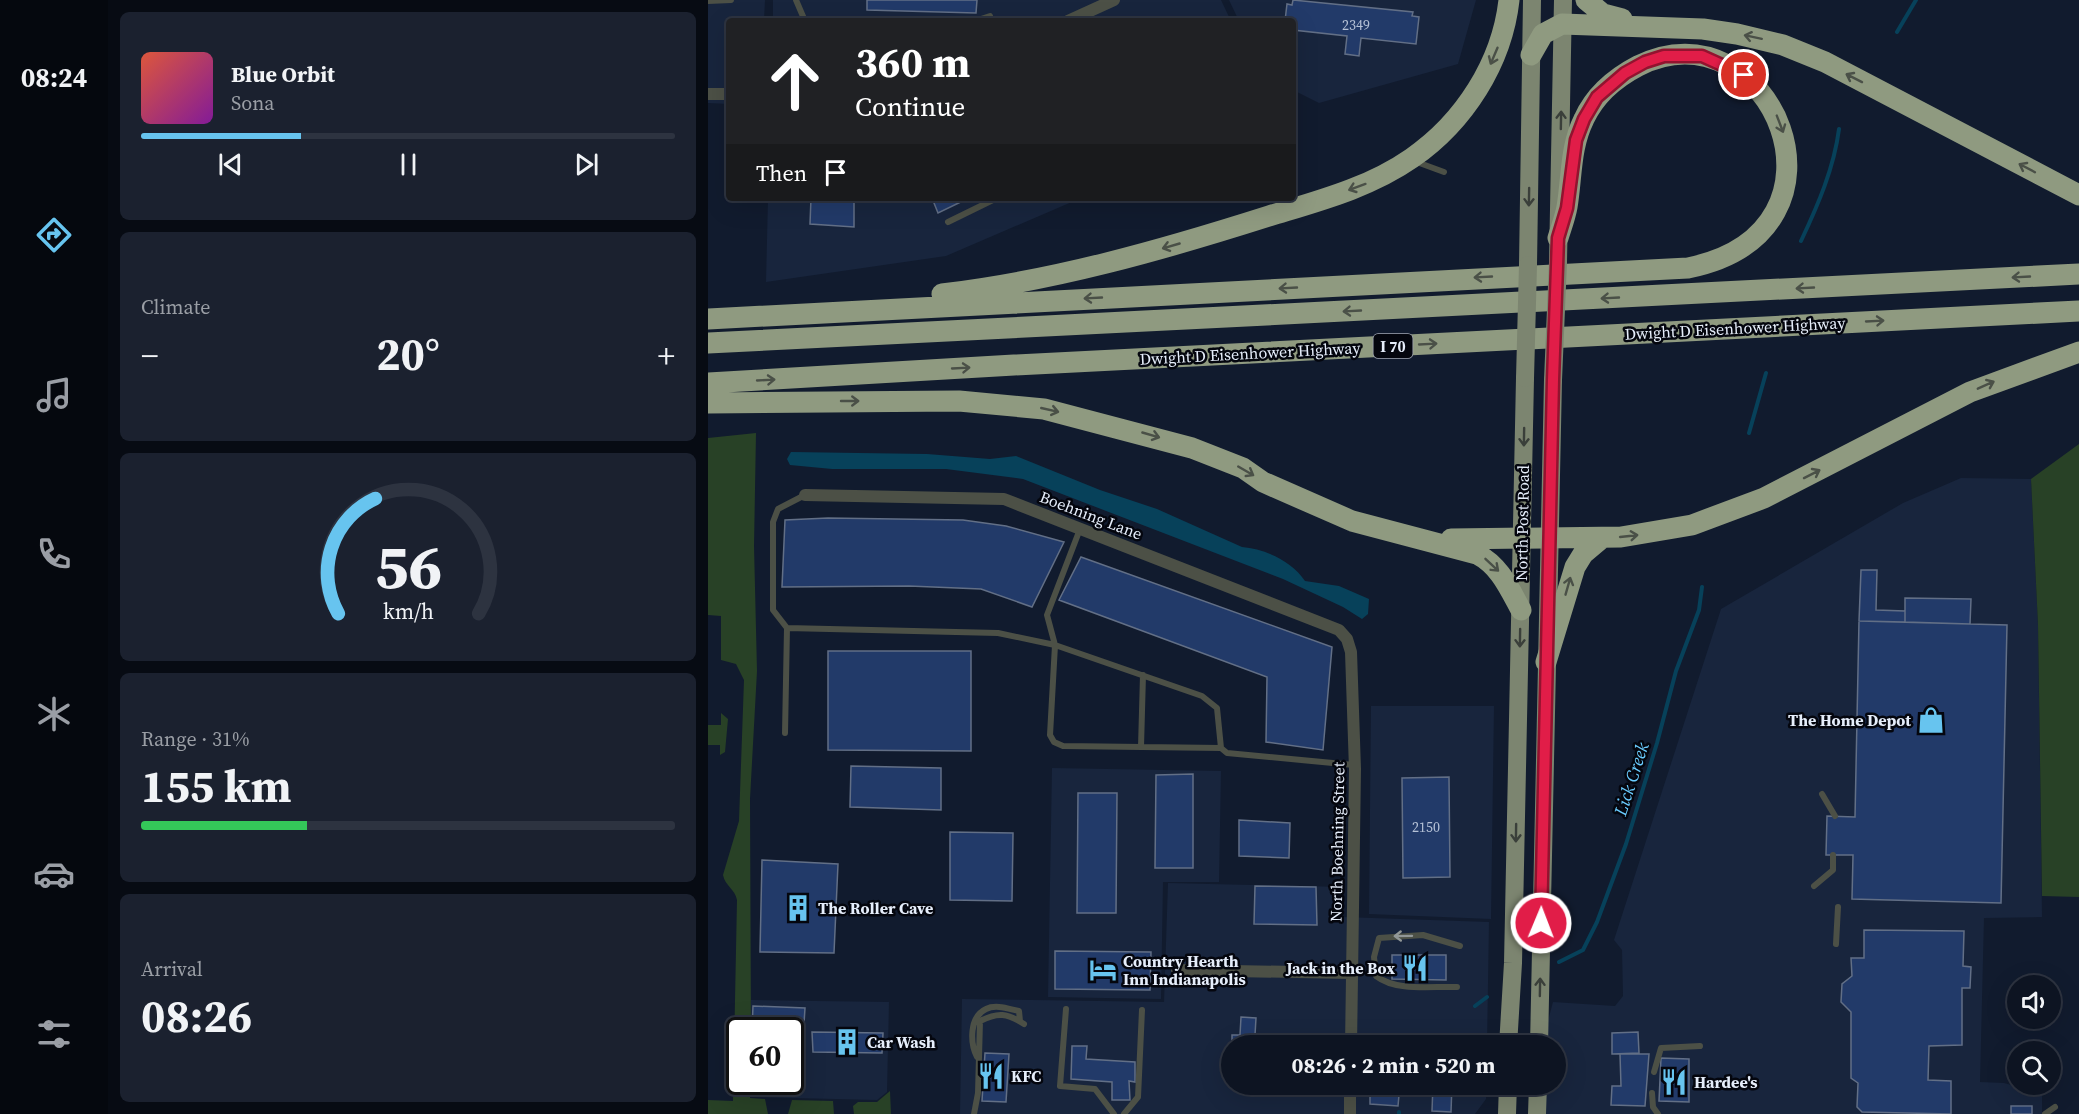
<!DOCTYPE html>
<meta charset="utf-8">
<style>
:root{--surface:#0d1422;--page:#1b212f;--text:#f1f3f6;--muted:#9a9ea5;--line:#2d3340;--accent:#67c4ef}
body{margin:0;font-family:"Source Serif 4",serif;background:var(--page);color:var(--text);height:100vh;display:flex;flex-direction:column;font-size:22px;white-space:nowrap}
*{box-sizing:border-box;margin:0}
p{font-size:20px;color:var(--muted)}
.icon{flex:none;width:33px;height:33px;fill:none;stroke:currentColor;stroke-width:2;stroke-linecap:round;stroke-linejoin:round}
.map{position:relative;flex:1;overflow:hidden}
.details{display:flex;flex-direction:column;gap:12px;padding:12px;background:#070b13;width:600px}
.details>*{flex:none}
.banner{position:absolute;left:18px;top:18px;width:570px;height:183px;border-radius:6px;box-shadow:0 6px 24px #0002,0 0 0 2px var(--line);background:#202124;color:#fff;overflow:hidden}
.buttons{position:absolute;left:1299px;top:975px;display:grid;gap:12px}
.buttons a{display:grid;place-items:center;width:54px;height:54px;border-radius:50%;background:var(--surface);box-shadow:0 6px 24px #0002,0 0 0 2px var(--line);font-size:30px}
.speed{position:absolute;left:18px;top:1017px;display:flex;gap:12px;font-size:30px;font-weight:700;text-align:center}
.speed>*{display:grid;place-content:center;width:78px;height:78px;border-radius:50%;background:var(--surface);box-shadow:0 6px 24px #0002,0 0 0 2px var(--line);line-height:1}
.speed .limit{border:3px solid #111;border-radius:9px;background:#fff;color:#111}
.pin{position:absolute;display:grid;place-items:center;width:51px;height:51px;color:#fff;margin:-26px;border:3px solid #fff;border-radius:50%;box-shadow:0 2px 6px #0007}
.me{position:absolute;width:66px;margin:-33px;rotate:1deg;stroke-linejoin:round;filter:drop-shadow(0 0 4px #0008)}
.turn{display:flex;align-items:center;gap:21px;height:126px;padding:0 30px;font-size:27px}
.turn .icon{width:78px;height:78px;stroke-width:2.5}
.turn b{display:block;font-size:42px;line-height:51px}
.then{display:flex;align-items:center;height:57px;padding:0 30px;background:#0003;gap:12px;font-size:22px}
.big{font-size:45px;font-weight:700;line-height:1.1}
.details .card{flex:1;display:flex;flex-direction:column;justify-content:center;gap:9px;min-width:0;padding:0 21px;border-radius:9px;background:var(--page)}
.details .dial{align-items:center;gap:0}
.dial svg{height:156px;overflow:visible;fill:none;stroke:var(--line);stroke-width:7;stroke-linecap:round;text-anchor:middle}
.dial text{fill:var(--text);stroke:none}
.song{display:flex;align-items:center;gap:18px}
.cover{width:72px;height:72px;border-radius:9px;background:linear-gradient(135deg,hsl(10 70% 55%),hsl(290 70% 35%))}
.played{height:6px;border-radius:3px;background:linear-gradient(90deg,var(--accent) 30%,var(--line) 30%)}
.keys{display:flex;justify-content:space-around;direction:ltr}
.heat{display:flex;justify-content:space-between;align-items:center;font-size:33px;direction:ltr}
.charge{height:9px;border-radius:4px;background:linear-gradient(90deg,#34c759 31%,var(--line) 0)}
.trip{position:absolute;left:513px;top:1035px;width:345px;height:60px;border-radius:30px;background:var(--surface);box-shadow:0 6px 24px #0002,0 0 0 2px var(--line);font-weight:700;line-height:60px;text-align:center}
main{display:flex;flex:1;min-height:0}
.tab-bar{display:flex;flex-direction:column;width:108px;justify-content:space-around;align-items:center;background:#05080e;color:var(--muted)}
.tab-bar .icon{width:42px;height:42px}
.tab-bar .on{color:var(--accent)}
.tab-bar b{font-size:27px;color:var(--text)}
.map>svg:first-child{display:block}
.built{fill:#18253d}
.green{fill:#284126}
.water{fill:#07415a}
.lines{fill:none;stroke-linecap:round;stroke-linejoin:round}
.stream{stroke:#07415a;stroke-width:4}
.building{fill:#223a69;stroke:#626f86;stroke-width:1.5}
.lane{stroke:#4c5046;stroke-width:6}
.street{stroke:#4c5046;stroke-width:12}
.primary{stroke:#7c8570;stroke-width:18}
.highway{stroke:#8f9a80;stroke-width:21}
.primary-bridge{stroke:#7c8570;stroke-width:18}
.oneway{stroke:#4a5047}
.oneway2{stroke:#3a3f3a}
.oneway3{stroke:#919797}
.route-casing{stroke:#92132f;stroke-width:15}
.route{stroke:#e11d48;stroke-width:10}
.labels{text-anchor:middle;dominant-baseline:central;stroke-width:5;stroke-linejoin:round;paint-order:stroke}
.number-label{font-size:14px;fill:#b5c1d6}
.shield{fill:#04060e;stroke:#a2a8b4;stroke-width:1.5}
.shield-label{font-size:15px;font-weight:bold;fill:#e6eefb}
.street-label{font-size:16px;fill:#e6eefb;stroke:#04060e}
.poi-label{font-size:16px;font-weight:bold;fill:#e6eefb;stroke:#04060e;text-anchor:start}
.water-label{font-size:18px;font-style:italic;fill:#6accff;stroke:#04060e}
</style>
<main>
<nav class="tab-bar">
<b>08:24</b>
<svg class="icon on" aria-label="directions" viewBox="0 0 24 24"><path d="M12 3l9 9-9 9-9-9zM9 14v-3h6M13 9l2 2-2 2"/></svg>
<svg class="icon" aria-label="music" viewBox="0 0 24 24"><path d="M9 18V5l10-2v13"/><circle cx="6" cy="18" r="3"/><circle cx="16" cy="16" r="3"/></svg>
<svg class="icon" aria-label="phone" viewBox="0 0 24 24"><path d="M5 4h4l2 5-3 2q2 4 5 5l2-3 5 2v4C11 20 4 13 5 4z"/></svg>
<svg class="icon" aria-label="climate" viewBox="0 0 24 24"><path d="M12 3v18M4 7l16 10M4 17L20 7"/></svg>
<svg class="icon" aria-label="car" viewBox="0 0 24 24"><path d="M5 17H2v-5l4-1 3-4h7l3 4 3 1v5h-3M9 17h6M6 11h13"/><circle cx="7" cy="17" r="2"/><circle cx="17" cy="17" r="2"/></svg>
<svg class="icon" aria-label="filters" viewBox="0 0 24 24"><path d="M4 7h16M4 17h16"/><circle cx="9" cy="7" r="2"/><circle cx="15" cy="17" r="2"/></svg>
</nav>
<section class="details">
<div class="card">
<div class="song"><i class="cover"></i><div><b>Blue Orbit</b><p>Sona</p></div></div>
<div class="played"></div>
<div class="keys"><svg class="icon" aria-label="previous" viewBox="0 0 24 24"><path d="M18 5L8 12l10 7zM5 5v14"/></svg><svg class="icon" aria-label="pause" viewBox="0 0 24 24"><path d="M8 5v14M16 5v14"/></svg><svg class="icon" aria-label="next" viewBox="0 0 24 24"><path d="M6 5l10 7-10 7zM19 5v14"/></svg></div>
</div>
<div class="card"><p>Climate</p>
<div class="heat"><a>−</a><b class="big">20°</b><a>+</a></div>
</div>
<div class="card dial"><svg viewBox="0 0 100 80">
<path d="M14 69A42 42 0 1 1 86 69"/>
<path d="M14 69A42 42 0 0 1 33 10" stroke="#67c4ef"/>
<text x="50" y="56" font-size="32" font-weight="700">56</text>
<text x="50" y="72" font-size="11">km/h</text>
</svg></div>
<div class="card"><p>Range · 31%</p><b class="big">155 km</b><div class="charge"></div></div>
<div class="card"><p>Arrival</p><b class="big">08:26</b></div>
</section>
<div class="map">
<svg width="1371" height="1114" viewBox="0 0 1371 1114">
<rect width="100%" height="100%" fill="#111b2e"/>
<!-- built -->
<path class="built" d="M0 0H57L56 21H21V104L0 103Z
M65 0H513L523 21H65Z
M521 0H768L750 64 611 103 585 90V21H531Z
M60 198H373L238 256 58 282Z
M1253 478 1323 479 1330 625 1334 917 1276 918 1272 1082 1296 1083 1334 1093V1114H837V1085L848 1084V1046L838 1045V1028L845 1002 907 1006 915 996 914 950 906 940 1013 609 1195 503Z
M663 706H786L783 919 661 914Z
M344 768 513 771 511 882H455L453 999 340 997Z
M460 883 635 887V917L781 922 779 1045 524 1046V1084L778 1085V1099L767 1114H252L254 999 456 1002Z
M43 1000 181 1002 179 1092 169 1100 43 1097V1082H82V1030H43Z"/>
<!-- green -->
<path class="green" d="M48 433 46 546 49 671 42 799 43 1030H32V1082H42V1098L57 1099 60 1114H0V1100L25 1101 29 900C27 889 17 886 15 875L31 821 36 680 28 664 13 660V616L0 615V438Z
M1371 444V897L1334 896 1330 625 1323 479Z
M13 713 20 719 17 752 12 755V745H0V725H13Z
M182 1091 183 1114H146L145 1106 150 1102H169Z
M84 1100 125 1101 126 1114H80Z"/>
<!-- water -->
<path class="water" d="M83 452 219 454 282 459 308 456 392 490 449 509 534 547C557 549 584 561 597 581L631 586 661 599 660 614 654 619 635 607 575 579 315 479 238 469H124L82 465 79 459Z"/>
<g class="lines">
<!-- stream -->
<path class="stream" d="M1189 32 1208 0
M1093 241C1110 205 1126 168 1131 129
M1041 433 1058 373
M851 962 875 950 889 922 918 844 949 743 968 671 991 610 994 587
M767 1006 779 997
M691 1114V1112"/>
</g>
<!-- building -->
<path class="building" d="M159 0H269L268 13 159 10Z
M585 0 705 12 704 16 711 17 708 44 653 38 651 56 637 54 639 36 585 30V21H577L579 4 584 5Z
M103 198H146V227L102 224Z
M224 198H261L230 213Z
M120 518 255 520 298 526 356 542 324 607 273 589 201 586 74 587 77 520Z
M373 557 624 647 615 750 558 742 559 677 351 600Z
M1153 570H1169L1168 610 1197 611V622L1151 621Z
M1197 598 1263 599 1262 624 1197 622Z
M1151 621 1299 625 1293 903 1144 899 1145 855H1118L1119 816 1147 817Z
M120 651H263V751L120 750Z
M143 766 233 768V810L142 807Z
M485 774V868H447L448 775Z
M741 777 742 877 695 878 694 778Z
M370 793H409L408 913H369Z
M531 820 582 823 581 858 531 856Z
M242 832 305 833 304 901 242 900Z
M54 860 130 864 126 953 52 952Z
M547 886 608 887 609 925 546 924Z
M1156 930 1256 931 1255 966 1263 967 1262 988H1254V1045L1221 1046 1220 1080 1243 1081V1114L1154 1112 1149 1107 1150 1083 1143 1078V1012L1133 1002 1134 984 1144 976 1143 958H1156Z
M347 951 443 952 442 990 347 989Z
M684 955H738V980L684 979Z
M45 1006 97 1008 95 1039H82V1030H44Z
M533 1017 548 1018 547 1035 568 1036 567 1046H524V1035H532Z
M104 1032 175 1033 174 1053 105 1052Z
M930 1032 931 1053 904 1054V1033Z
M364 1046H379L378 1059 427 1062V1082L421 1081 422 1100H404V1082L363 1079Z
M277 1053 301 1054 298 1102 274 1101Z
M912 1054H941L937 1106 903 1105 904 1086H913Z
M953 1058 981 1059V1102L951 1101Z
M662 1084H692L690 1106 662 1104Z
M725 1084H744L743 1112 724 1111Z
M1303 1106H1324V1114H1303Z"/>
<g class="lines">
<!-- lane -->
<path class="lane" d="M88 0 97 21
M0 1 23 0
M267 21 282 16
M706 161 736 172
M240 222 289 198
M97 495 70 509 65 522V610L79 628 290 633 347 645 494 696 509 708 513 748 519 753 646 765
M372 529 339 615 347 645 342 735 346 742 355 746 513 748
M77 733 79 628
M433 747 435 675
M1114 794 1127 816
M1106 886 1125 870V855
M1128 944 1130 907
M749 987C723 986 689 992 668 976L666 957 671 938 715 935 752 946
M358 1009 352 1086 387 1089 406 1114
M269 1057C262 1043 261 1017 278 1009 288 1004 301 1009 311 1011L312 1021
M946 1072 953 1048 992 1046
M944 1093 945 1107 950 1114
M266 1114 270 1093 272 1021C290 1012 299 1013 316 1024
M416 1114 430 1097 434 1010
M1337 1114 1347 1107"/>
<!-- street -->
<path class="street" d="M360 21 406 0
M0 94H21
M97 495 296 499 631 630 639 639 643 652 647 769 643 1046
M469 970 644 973
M642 1114V1084"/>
<!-- primary -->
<path class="primary" d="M850 262 855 0
M820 265 824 0
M800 1046 805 963 817 378
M831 1046 845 380
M799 1114 800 1084
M829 1114 830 1084"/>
<!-- highway -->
<path class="highway" d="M878 0 895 14 914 19
M823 55 835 34 854 24 995 29 1029 34 1075 45 1117 62 1371 195
M234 294C345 281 454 250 561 216 610 201 661 188 704 158 756 122 794 63 801 0
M0 319 980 268C1162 231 1061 0 930 66 907 78 887 95 876 119 862 147 864 177 859 207 857 218 853 228 850 238
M0 343 1371 274
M0 383 306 365 1371 311
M0 403 251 401 336 409 484 448 535 468 555 482 644 521 769 554C792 566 801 588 813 610
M743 539 913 537 984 525 1056 498 1262 392 1371 352
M838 662 867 567 875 554 894 538"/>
<!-- primary-bridge -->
<path class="primary-bridge" d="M817 378 820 265
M845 380 850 262"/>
</g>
<!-- one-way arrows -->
<defs><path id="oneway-shaft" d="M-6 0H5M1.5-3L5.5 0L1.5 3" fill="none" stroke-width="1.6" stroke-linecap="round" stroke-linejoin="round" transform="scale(1.5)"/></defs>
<g class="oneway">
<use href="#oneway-shaft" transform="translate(1045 37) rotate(-168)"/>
<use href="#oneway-shaft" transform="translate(786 56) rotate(113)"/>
<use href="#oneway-shaft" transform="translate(1146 78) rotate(-153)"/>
<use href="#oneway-shaft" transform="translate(1072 124) rotate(69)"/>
<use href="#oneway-shaft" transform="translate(1319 168) rotate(-152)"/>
<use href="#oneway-shaft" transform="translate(649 187) rotate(160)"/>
<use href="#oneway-shaft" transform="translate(463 246) rotate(164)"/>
<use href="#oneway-shaft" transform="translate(775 277) rotate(177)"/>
<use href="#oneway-shaft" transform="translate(1313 277) rotate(177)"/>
<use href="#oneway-shaft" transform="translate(580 288) rotate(177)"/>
<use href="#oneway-shaft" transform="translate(1097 288) rotate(177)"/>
<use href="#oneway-shaft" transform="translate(385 298) rotate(177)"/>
<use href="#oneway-shaft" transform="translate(902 298) rotate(177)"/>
<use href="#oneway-shaft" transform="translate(644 311) rotate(177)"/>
<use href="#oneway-shaft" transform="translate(1167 321) rotate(-3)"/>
<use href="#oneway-shaft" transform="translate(720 344) rotate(-3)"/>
<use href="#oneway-shaft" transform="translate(253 368) rotate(-3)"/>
<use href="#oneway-shaft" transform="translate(58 380) rotate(-3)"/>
<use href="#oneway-shaft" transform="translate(1278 385) rotate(-24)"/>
<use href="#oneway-shaft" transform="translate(142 401)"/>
<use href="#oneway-shaft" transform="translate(342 410) rotate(13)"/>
<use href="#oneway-shaft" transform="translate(443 435) rotate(16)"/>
<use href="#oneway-shaft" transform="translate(538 471) rotate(30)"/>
<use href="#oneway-shaft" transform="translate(1104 474) rotate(-27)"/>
<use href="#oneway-shaft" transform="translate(921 536) rotate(-6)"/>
<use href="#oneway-shaft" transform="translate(784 565) rotate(43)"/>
<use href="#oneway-shaft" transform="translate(860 586) rotate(-74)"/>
</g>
<g class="oneway2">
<use href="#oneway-shaft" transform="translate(853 120) rotate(-89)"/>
<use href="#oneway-shaft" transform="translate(821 197) rotate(91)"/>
<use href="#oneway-shaft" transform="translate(816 437) rotate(91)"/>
<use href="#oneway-shaft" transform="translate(812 638) rotate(91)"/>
<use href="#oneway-shaft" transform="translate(808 833) rotate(91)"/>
<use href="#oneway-shaft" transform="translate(832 987) rotate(-89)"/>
</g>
<use class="oneway3" href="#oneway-shaft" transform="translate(695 936) rotate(179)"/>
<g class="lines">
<defs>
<path id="route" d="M833 923 845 380 850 238 859 208 868 140 876 119 889 97 917 73 937 62 956 56H994L1036 75"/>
</defs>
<!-- route casing -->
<use href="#route" class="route-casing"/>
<!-- route -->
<use href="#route" class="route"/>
</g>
<!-- icons -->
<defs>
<symbol id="shop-bare" viewBox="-9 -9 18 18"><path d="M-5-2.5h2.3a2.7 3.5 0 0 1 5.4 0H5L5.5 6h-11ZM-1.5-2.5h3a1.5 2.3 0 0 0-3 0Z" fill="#67c4ef" stroke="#04060e" stroke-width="2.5" paint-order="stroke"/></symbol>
<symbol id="building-bare" viewBox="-9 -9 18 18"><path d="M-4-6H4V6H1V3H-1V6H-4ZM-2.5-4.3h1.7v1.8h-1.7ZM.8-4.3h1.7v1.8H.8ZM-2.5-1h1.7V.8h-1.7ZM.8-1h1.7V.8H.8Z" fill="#67c4ef" stroke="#04060e" stroke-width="2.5" paint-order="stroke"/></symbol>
<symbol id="restaurant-bare" viewBox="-9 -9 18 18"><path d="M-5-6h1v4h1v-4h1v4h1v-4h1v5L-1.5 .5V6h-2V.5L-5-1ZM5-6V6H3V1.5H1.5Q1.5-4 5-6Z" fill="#67c4ef" stroke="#04060e" stroke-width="2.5" paint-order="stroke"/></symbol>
<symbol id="hotel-bare" viewBox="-9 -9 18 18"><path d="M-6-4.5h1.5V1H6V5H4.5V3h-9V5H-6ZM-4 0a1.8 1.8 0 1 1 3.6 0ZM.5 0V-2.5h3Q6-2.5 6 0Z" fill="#67c4ef" stroke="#04060e" stroke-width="2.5" paint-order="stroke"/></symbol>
</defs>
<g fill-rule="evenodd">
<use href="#shop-bare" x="1204" y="701" width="38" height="38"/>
<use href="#building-bare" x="71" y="889" width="38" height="38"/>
<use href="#restaurant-bare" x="688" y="949" width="38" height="38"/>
<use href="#hotel-bare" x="376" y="951" width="38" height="38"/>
<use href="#building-bare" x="120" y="1023" width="38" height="38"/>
<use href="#restaurant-bare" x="264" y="1057" width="38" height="38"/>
<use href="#restaurant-bare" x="947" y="1063" width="38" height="38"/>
</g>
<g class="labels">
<!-- number labels -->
<g class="number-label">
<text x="648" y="25">2349</text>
<text x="718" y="827">2150</text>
</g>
<!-- shield labels -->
<rect class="shield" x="665.5" y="334" width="39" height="24" rx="4.5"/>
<g class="shield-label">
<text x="685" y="346">I 70</text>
</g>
<!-- street labels -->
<g class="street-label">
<text transform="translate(1027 328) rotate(-3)">Dwight D Eisenhower Highway</text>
<text transform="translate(542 353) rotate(-3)">Dwight D Eisenhower Highway</text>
<text transform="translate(383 515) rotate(21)">Boehning Lane</text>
<text transform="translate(814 523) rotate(-89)">North Post Road</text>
<text transform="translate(629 842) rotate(-89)">North Boehning Street</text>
</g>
<!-- poi labels -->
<g class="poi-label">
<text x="1203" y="720" text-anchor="end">The Home Depot</text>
<text x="110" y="908">The Roller Cave</text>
<text x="415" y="961">Country Hearth<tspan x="415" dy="18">Inn Indianapolis</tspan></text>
<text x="687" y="968" text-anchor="end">Jack in the Box</text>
<text x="159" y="1042">Car Wash</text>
<text x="303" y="1076">KFC</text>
<text x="986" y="1082">Hardee's</text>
</g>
<!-- water labels -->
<g class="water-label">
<text transform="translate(923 779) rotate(-72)">Lick Creek</text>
</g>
</g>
</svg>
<div class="buttons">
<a><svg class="icon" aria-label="sound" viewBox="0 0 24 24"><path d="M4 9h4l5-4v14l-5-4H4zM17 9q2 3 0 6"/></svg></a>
<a><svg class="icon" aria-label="search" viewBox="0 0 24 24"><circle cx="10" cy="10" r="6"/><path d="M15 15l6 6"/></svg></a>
</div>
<div class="speed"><div class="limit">60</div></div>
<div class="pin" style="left:1036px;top:75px;background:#d93025"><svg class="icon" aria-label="arrive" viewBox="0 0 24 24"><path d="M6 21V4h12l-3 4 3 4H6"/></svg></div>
<svg class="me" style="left:833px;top:923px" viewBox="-20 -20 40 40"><circle r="17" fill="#e11d48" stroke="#fff" stroke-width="3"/><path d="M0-11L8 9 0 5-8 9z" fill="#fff"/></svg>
<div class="trip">08:26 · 2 min · 520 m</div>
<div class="banner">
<div class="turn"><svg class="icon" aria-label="ahead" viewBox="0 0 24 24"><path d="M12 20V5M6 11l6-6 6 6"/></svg><div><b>360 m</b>Continue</div></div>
<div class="then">Then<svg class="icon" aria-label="arrive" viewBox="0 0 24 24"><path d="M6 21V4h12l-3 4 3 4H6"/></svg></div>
</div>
</div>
</main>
